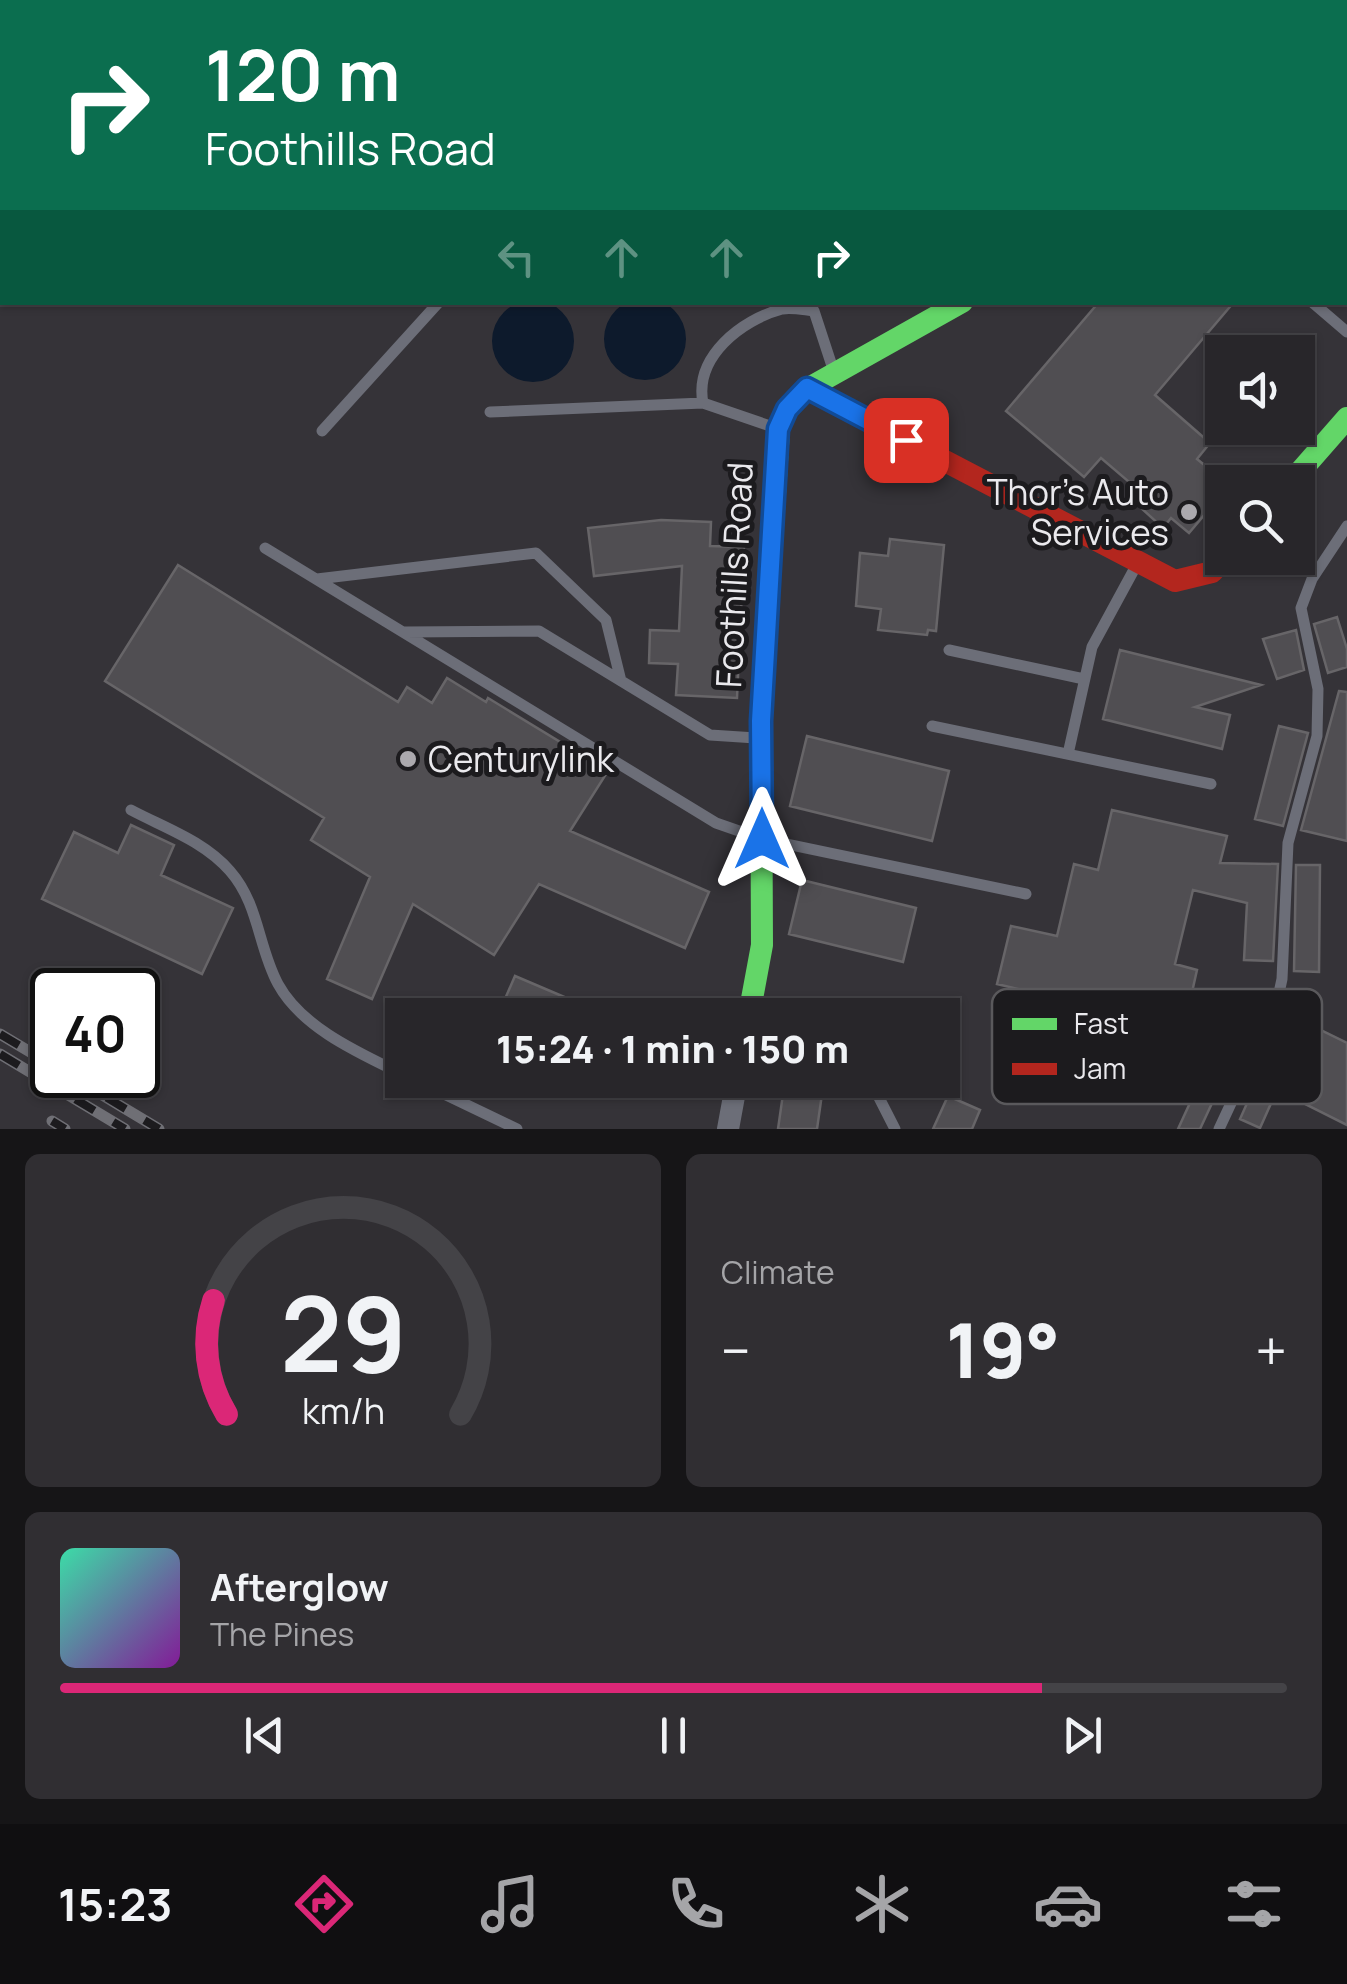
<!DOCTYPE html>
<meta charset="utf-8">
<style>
:root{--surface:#28262a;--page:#302e32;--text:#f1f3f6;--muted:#a5a5a8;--line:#444347;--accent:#db2777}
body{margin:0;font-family:Manrope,sans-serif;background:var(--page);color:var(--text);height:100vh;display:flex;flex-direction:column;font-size:38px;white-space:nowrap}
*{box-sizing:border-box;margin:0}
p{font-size:32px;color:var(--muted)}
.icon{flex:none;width:55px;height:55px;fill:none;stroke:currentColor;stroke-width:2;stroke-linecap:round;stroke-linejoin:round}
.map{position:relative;height:1129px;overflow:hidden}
.side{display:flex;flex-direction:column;gap:25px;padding:25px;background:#161517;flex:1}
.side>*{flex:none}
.guide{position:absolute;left:0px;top:0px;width:1348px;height:305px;box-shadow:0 2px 8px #0004,0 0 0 2px var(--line);background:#0b6e4f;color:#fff;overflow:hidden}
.buttons{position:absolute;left:1205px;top:335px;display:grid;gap:20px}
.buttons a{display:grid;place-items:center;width:110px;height:110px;border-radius:0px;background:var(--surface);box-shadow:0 2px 8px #0004,0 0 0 2px var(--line);font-size:50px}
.speed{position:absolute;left:30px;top:968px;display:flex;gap:20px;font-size:50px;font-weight:700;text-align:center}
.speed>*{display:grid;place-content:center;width:130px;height:130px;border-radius:50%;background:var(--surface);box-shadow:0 2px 8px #0004,0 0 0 2px var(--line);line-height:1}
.speed .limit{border:5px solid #111;border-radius:15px;background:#fff;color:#111}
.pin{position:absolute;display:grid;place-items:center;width:85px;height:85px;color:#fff;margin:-42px;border-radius:20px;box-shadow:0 5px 15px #0006}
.me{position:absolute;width:110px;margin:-55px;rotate:0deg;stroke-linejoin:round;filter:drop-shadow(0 0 8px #0008)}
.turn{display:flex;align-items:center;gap:35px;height:210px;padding:0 40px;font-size:45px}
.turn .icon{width:130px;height:130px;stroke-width:2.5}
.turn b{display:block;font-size:70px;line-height:85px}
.lanes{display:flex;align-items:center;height:95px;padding:0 40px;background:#0003;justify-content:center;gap:50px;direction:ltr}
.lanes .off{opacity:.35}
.big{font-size:75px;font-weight:800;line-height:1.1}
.side .widget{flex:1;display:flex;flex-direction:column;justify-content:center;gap:15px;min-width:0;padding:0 35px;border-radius:15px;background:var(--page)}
.side .dial{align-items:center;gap:0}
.dial svg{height:260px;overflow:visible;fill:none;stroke:var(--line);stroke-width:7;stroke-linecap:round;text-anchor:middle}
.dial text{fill:var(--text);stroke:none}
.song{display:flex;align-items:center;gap:30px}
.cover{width:120px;height:120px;border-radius:15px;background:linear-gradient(135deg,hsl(160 70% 55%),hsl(290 70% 35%))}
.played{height:10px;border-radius:5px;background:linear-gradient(90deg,var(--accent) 80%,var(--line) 80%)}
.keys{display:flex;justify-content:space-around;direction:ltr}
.heat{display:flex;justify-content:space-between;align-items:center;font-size:55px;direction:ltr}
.side .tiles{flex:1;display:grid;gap:25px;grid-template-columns:1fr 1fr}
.widget:last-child{grid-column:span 2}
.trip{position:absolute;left:385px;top:998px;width:575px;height:100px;border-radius:0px;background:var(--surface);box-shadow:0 2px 8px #0004,0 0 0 2px var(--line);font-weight:800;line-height:100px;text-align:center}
.tabs{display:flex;height:160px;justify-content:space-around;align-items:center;background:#100f11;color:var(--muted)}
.tabs .icon{width:70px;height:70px}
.tabs .selected{color:var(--accent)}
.tabs b{font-size:45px;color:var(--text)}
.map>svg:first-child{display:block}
.green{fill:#4d3d47}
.water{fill:#0d1a2c}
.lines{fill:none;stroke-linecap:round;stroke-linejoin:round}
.stream{stroke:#0d1a2c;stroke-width:8}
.building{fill:#504e52;stroke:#676568;stroke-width:2.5}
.lane{stroke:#6c6e78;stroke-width:11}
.street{stroke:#6c6e78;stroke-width:22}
.fast{stroke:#63d668;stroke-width:22}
.jam{stroke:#b3261e;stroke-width:22}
.rail-casing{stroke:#6f6f75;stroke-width:11}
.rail{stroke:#1c1b1e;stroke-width:8;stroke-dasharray:22;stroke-linecap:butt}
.route-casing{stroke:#114b97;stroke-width:25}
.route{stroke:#1a73e8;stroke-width:18}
.poi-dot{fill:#aba9ae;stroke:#1c1b1e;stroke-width:4}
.labels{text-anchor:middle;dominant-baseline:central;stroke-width:10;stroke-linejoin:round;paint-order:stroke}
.poi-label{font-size:35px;fill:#eae9ed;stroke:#1c1b1e;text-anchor:end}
.street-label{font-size:35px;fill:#eae9ed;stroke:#1c1b1e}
.key{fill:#1c1b1e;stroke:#5a595c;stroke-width:2.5}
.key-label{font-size:28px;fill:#eae9ed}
</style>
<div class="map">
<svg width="1347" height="1129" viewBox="0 0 1347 1129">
<rect width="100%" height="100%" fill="#353338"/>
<!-- green -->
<path class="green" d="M0 0H318L2 2 0 280Z
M1085 0H1347V238L1345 2Z"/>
<!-- water -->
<path class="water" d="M604 339a41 41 0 1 1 82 0a41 41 0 1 1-82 0Z
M492 341a41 41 0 1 1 82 0a41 41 0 1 1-82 0Z"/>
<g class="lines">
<!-- stream -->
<path class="stream" d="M207 2V0
M0 251H2"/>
</g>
<!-- building -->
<path class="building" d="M1099 302H1234L1155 395 1210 443 1197 459 1225 482 1222 494 1189 533 1171 518 1163 528 1140 507 1148 498 1101 458 1084 477 1006 411Z
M661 520 711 522 710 546 744 547 737 698 676 695 678 664 649 663 650 630 679 631 682 566 594 576 588 528Z
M890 539 944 545 936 631 928 630 927 635 878 630 881 609 856 606 860 553 888 556Z
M178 565 398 702 407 687 432 703 447 678 486 702 488 698 608 771 570 831 709 892 685 948 539 884 494 955 413 904 372 999 327 979 370 877 311 840 324 818 105 681Z
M1337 617 1347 649V667L1328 673 1314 624Z
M1296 630 1304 670 1277 679 1263 639Z
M1120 650 1261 685 1195 707 1230 715 1222 749 1103 719Z
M1339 691 1347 692V841L1301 830Z
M1279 726 1308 733 1283 826 1255 819Z
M807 736 949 771 932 841 790 806Z
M1112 810 1227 836 1220 863 1278 864 1273 961 1244 960 1247 903 1193 890 1175 964 1197 970 1184 1028 997 984 1011 926 1057 936 1074 864 1098 870Z
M131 825 174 845 161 875 233 908 202 974 42 899 74 832 118 853Z
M1296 865H1320L1319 972 1294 971Z
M802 880 916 908 903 962 789 934Z
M515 976 569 999 562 1015H498Z
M1288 1014 1347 1043V1125L1277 1090 1260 1128 1240 1119 1261 1072 1257 1070Z
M785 1080H824L817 1129H778Z
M1195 1092 1213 1101 1200 1129H1178Z
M948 1096 980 1110 972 1129H933Z"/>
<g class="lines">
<!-- lane -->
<path class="lane" d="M1312 302 1347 332
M490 412 703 403
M776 428 703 403C694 357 741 320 782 309 792 307 804 310 814 311L833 369
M322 431 439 302
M265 548 716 823 762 839 1026 894
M317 579 536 553 606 620 621 681
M405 632 539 631 710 735 756 738
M949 650 1084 679
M932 726 1211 784
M1068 754 1092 647 1136 566
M131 810C165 828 204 841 230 871 259 904 258 947 278 984 302 1028 359 1053 402 1074
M591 1005 626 1015
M415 1080 517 1129
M870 1080 895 1129
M1219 1129 1276 1007 1282 979 1288 843 1317 736 1318 689 1301 608 1312 579 1347 526"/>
<!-- street -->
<path class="street" d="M728 1129 737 1080"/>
<!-- fast -->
<path class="fast" d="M1291 482 1347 418
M749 1015 762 945 761 721 779 429 787 409 807 389 962 302"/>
<!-- jam -->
<path class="jam" d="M807 389 1175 581 1212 572 1225 558"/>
<defs>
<path id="rail" d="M0 1034 52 1065
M0 1054 125 1129
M69 1075 159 1129
M52 1121 65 1129"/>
</defs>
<!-- rail casing -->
<use href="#rail" class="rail-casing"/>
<!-- rail -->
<use href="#rail" class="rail"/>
</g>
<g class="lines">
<defs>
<path id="route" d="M762 839 761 721 778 429 787 409 807 388 906 440"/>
</defs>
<!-- route casing -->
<use href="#route" class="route-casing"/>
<!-- route -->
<use href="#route" class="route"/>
</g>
<!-- markers -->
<g class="poi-dot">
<circle cx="1189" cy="512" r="10"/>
<circle cx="408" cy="759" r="10"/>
</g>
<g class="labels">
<!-- poi labels -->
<g class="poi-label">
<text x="1169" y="492">Thor's Auto<tspan x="1169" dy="40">Services</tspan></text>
<text x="428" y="759" text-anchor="start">Centurylink</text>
</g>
<!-- street labels -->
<g class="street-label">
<text transform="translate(734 575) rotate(-87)">Foothills Road</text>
</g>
</g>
<!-- legend -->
<rect x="992" y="989" width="330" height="115" rx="15" class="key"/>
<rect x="1012" y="1018" width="45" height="12" fill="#63d668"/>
<rect x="1012" y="1063" width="45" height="12" fill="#b3261e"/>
<g class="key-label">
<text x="1074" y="1034">Fast</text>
<text x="1074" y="1079">Jam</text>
</g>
</svg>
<div class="buttons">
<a><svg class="icon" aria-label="sound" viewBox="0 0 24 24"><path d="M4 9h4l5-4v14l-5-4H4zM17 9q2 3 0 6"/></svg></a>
<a><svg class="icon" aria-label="search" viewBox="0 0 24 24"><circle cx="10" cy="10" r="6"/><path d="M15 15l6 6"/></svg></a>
</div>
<div class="speed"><div class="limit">40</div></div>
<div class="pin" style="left:906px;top:440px;background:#d93025"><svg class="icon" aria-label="arrive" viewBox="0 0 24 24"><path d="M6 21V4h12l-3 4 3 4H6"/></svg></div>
<svg class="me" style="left:762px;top:839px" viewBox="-20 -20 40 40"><path d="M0-17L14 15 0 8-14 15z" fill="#1a73e8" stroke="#fff" stroke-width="4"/></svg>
<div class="trip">15:24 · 1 min · 150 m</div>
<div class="guide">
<div class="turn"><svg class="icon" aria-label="right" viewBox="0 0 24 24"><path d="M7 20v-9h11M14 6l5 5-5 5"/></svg><div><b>120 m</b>Foothills Road</div></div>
<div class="lanes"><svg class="icon off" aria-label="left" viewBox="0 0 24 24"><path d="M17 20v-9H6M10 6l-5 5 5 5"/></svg><svg class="icon off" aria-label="ahead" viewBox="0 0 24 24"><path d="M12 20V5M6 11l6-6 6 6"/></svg><svg class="icon off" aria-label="ahead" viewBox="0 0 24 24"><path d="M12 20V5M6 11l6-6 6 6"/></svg><svg class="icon" aria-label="right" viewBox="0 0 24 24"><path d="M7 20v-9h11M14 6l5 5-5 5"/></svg></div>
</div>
</div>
<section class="side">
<div class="tiles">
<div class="widget dial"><svg viewBox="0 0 100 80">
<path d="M14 69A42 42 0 1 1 86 69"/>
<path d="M14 69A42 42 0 0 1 10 34" stroke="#db2777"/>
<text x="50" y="56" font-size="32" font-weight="700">29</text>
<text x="50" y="72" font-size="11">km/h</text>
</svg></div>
<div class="widget"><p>Climate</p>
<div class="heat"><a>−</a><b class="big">19°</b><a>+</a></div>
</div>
<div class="widget">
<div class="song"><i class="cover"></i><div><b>Afterglow</b><p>The Pines</p></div></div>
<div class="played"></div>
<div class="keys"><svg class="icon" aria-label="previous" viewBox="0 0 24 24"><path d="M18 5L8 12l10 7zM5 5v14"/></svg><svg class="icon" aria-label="pause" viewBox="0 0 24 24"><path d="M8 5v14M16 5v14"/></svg><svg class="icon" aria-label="next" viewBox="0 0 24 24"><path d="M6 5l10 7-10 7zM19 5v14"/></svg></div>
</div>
</div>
</section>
<nav class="tabs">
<b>15:23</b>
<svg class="icon selected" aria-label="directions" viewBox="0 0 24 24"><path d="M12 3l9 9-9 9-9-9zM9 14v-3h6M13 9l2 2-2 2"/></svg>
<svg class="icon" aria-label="music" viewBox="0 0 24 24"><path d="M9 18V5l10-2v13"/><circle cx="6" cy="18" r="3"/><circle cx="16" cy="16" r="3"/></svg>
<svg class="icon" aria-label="phone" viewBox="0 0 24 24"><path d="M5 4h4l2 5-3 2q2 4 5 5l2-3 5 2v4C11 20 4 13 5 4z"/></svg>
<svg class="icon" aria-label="climate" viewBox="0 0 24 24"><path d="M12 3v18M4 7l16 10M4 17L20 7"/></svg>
<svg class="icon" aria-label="car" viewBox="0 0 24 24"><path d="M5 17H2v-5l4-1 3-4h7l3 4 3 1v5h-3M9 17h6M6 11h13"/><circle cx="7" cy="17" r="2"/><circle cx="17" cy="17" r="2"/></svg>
<svg class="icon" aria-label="filters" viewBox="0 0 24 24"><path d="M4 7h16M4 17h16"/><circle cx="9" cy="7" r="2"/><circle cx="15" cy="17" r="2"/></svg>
</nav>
